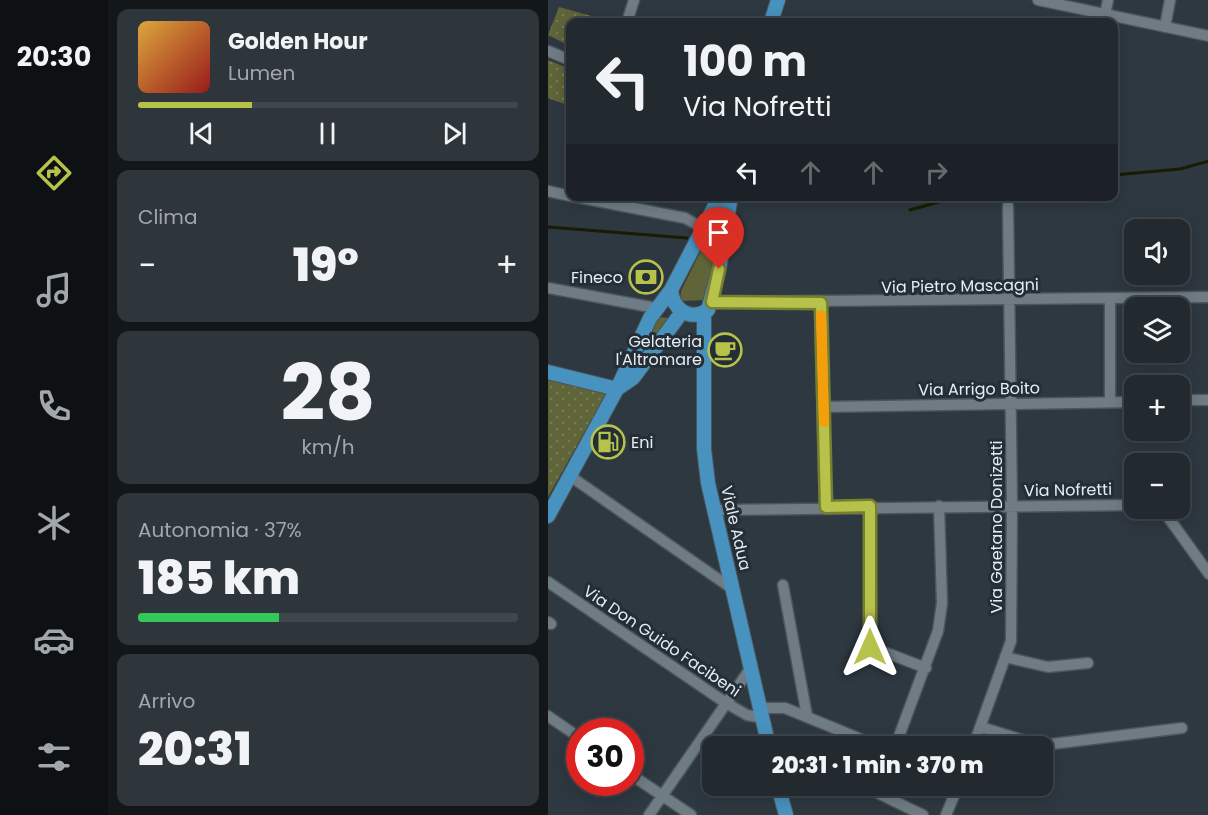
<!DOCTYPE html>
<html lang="it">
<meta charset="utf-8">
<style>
:root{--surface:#222a30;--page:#2e363c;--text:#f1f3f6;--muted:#a2a7ab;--line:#3f464c;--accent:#b6c249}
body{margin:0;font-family:Poppins,sans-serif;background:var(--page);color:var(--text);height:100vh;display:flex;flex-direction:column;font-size:22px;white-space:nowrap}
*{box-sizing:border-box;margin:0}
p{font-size:20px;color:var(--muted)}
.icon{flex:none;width:33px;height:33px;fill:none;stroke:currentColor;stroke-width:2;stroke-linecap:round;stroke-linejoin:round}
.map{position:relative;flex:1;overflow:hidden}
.side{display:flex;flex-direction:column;gap:9px;padding:9px;background:#13171a;width:440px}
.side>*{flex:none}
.guide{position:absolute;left:18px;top:18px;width:552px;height:183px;border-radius:12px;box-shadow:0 3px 15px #0003,0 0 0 2px var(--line);background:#222a30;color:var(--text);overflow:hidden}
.buttons{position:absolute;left:576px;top:219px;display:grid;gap:12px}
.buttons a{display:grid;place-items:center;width:66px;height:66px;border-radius:12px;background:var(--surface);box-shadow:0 3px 15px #0003,0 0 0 2px var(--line);font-size:30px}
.speed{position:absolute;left:18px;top:718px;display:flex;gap:12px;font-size:30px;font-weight:700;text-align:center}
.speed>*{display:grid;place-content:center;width:78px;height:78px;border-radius:50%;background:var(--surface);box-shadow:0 3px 15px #0003,0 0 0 2px var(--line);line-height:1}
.speed .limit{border:9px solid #d22;background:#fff;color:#111}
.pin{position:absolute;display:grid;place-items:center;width:51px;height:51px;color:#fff;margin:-62px -26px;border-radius:50% 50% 50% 0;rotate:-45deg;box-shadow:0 0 6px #0007}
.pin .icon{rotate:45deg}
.me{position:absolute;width:66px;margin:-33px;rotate:0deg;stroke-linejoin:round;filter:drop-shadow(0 0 4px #0008)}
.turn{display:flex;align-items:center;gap:21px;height:126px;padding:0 18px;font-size:27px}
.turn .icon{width:78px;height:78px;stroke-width:2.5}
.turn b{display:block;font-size:42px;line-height:51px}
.lanes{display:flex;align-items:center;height:57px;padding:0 18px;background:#0003;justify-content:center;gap:30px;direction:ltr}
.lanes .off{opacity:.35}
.big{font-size:45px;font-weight:800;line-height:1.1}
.side .card{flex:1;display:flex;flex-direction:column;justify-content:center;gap:9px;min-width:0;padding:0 21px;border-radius:12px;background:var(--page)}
.side .dial{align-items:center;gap:0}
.dial b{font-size:78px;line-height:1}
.song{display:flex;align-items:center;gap:18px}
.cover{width:72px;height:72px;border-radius:9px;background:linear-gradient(135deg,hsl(40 70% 55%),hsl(0 70% 35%))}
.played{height:6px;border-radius:3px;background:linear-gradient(90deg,var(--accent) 30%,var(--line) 30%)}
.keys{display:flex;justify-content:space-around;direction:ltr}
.heat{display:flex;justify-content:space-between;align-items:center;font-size:33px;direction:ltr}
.charge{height:9px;border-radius:4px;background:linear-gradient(90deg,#34c759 37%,var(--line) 0)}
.trip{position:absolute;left:154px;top:736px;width:351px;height:60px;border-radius:12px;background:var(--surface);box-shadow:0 3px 15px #0003,0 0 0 2px var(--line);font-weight:800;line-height:60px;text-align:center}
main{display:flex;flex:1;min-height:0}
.menu{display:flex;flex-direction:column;width:108px;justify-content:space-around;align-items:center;background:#0e1113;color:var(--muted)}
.menu .icon{width:42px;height:42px}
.menu .current{color:var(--accent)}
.menu b{font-size:27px;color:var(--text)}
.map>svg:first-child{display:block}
.green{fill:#5f6439}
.park{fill:url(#park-dots)}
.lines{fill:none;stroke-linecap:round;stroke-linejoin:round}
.stream{stroke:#191c00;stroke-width:3}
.minor-casing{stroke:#4c555c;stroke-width:13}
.major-casing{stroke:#4c555c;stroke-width:16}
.minor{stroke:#707c84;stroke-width:10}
.major{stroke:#4792be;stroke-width:14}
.route-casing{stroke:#767e2f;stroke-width:15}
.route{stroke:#b6c249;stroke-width:10}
.slow{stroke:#f59e0b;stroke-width:10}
.labels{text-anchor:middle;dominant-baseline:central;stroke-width:6;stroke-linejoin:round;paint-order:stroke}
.poi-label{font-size:16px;fill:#e6edf2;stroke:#242e36;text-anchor:end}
.street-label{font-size:16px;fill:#e6edf2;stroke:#242e36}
</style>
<main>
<nav class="menu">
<b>20:30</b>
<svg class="icon current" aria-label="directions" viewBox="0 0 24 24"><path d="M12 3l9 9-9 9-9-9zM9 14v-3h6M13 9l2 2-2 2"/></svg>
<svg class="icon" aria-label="music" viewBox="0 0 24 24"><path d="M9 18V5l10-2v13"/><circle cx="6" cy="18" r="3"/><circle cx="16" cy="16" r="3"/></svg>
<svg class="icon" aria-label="phone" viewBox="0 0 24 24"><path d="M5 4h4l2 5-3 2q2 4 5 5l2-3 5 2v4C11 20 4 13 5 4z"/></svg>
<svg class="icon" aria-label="climate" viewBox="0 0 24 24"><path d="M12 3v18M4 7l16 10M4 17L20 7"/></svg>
<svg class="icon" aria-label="car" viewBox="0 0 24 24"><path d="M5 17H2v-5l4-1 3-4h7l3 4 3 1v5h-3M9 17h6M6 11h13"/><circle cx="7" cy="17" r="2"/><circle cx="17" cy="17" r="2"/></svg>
<svg class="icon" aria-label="filters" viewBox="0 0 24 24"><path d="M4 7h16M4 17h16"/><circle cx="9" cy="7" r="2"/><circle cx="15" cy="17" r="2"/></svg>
</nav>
<section class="side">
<div class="card">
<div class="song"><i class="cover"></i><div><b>Golden Hour</b><p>Lumen</p></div></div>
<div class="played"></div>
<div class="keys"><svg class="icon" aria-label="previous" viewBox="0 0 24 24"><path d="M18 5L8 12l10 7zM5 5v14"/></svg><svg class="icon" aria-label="pause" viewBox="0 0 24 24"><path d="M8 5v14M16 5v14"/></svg><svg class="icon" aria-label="next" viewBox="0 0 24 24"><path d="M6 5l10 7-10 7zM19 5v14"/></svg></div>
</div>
<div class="card"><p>Clima</p>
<div class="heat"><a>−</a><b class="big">19°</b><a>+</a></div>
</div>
<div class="card dial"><b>28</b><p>km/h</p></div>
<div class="card"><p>Autonomia · 37%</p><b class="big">185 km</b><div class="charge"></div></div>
<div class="card"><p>Arrivo</p><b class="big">20:31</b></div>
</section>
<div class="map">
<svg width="661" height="815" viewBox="0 0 661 815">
<defs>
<pattern id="park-dots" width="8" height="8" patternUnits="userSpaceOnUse" patternTransform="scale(1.5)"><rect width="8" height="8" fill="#5f6439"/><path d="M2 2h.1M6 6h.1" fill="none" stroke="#767a56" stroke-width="1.8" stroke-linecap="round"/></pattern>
</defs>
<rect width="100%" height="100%" fill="#2e3840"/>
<!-- green -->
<path class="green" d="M161 234H166L169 238 160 300 132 301 133 291Z
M108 317 124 318 82 373Z"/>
<!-- park -->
<path class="park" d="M11 7 65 22H22V54L20 45 0 35Z
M0 60 22 69V106L0 98Z
M0 379 59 392 0 497Z"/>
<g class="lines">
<!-- stream -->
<path class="stream" d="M566 175 632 169 661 161
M362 210 412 196
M0 227 139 238"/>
<defs>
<path id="minor" d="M490 0 661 36
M557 15 560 0
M79 22 86 0
M617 27 622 0
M0 51 22 60
M0 191 22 196
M23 196 137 218 155 228
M0 288 108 308
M164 302 661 297
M272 303 277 507
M632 400H661
M562 402V299
M276 407 586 402
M22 476 186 590
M322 506 323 647 378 668
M607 508 620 517 661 574
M166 510 586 505
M0 582 178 703 199 715 215 718
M235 585 259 716
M0 622 3 624
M457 657 500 667 540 663
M213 708H237L332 747
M0 716 32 738
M433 727 481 742 504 744 634 728
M347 747 390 631 394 603 391 506
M425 747 463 641 464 505 460 206
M82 774 143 815
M315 786 375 815
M101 815 204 666
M398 815 410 786"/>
<path id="major" d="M223 22 230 0
M123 290C125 309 141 322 160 310L171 269 183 196
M156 313V449L160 483 221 747
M0 372 69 389
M69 389 85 378 134 312
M0 516 69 389 102 318 123 290 172 196
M230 786 238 815"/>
</defs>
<!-- minor casing -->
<use href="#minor" class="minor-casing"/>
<!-- major casing -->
<use href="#major" class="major-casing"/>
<!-- minor -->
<use href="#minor" class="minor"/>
<!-- major -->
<use href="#major" class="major"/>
</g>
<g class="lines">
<defs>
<path id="route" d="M171 269 164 302 273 303 278 507 322 506V647"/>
</defs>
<!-- route casing -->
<use href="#route" class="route-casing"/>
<!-- route -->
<use href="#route" class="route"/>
<!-- slow -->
<path class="slow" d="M273 315 276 422"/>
</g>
<!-- icons -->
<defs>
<symbol id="bank-ring" viewBox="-11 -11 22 22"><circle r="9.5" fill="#242e36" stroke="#b6c249" stroke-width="1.5"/><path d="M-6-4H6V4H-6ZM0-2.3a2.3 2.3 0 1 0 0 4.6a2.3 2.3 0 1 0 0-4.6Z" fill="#b6c249"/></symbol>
<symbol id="cafe-ring" viewBox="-11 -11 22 22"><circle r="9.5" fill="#242e36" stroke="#b6c249" stroke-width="1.5"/><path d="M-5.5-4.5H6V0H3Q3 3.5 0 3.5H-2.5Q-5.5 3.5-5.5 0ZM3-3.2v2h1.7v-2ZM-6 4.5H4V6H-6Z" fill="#b6c249"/></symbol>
<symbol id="fuel-ring" viewBox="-11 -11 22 22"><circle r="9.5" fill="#242e36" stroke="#b6c249" stroke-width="1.5"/><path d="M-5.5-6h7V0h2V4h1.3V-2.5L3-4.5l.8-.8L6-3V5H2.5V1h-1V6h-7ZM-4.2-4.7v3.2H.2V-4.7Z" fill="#b6c249"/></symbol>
</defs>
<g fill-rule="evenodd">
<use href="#bank-ring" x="79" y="258" width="38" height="38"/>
<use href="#cafe-ring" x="158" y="331" width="38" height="38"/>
<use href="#fuel-ring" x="41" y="423" width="38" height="38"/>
</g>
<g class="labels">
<!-- poi labels -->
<g class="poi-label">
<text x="75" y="277">Fineco</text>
<text x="154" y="341">Gelateria<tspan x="154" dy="18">l'Altromare</tspan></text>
<text x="83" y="442" text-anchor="start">Eni</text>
</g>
<!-- street labels -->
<g class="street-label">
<text transform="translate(412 286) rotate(-1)">Via Pietro Mascagni</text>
<text transform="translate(431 389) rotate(-1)">Via Arrigo Boito</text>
<text transform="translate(520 490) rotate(-1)">Via Nofretti</text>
<text transform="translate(448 527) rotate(-90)">Via Gaetano Donizetti</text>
<text transform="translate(188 528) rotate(77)">Viale Adua</text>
<text transform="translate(114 641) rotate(34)">Via Don Guido Facibeni</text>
</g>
</g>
</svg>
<div class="buttons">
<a><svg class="icon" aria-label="sound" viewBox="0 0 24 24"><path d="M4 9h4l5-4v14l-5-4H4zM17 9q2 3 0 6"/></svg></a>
<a><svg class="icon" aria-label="layers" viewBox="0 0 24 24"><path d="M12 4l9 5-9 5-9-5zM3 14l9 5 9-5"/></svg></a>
<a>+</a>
<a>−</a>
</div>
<div class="speed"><div class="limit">30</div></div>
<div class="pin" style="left:171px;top:269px;background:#d93025"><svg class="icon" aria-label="arrive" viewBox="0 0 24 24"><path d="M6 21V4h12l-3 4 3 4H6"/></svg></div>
<svg class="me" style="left:322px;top:647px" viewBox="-20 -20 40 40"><path d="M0-17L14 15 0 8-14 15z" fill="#b6c249" stroke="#fff" stroke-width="4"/></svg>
<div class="trip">20:31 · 1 min · 370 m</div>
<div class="guide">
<div class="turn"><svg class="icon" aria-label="left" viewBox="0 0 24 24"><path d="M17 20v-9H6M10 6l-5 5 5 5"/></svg><div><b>100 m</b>Via Nofretti</div></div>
<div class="lanes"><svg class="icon" aria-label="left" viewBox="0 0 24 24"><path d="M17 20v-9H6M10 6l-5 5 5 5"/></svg><svg class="icon off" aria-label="ahead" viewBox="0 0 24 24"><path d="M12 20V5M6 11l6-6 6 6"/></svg><svg class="icon off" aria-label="ahead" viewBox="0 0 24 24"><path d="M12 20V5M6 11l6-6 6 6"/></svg><svg class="icon off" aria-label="right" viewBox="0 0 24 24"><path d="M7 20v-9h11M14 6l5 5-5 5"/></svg></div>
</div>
</div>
</main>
